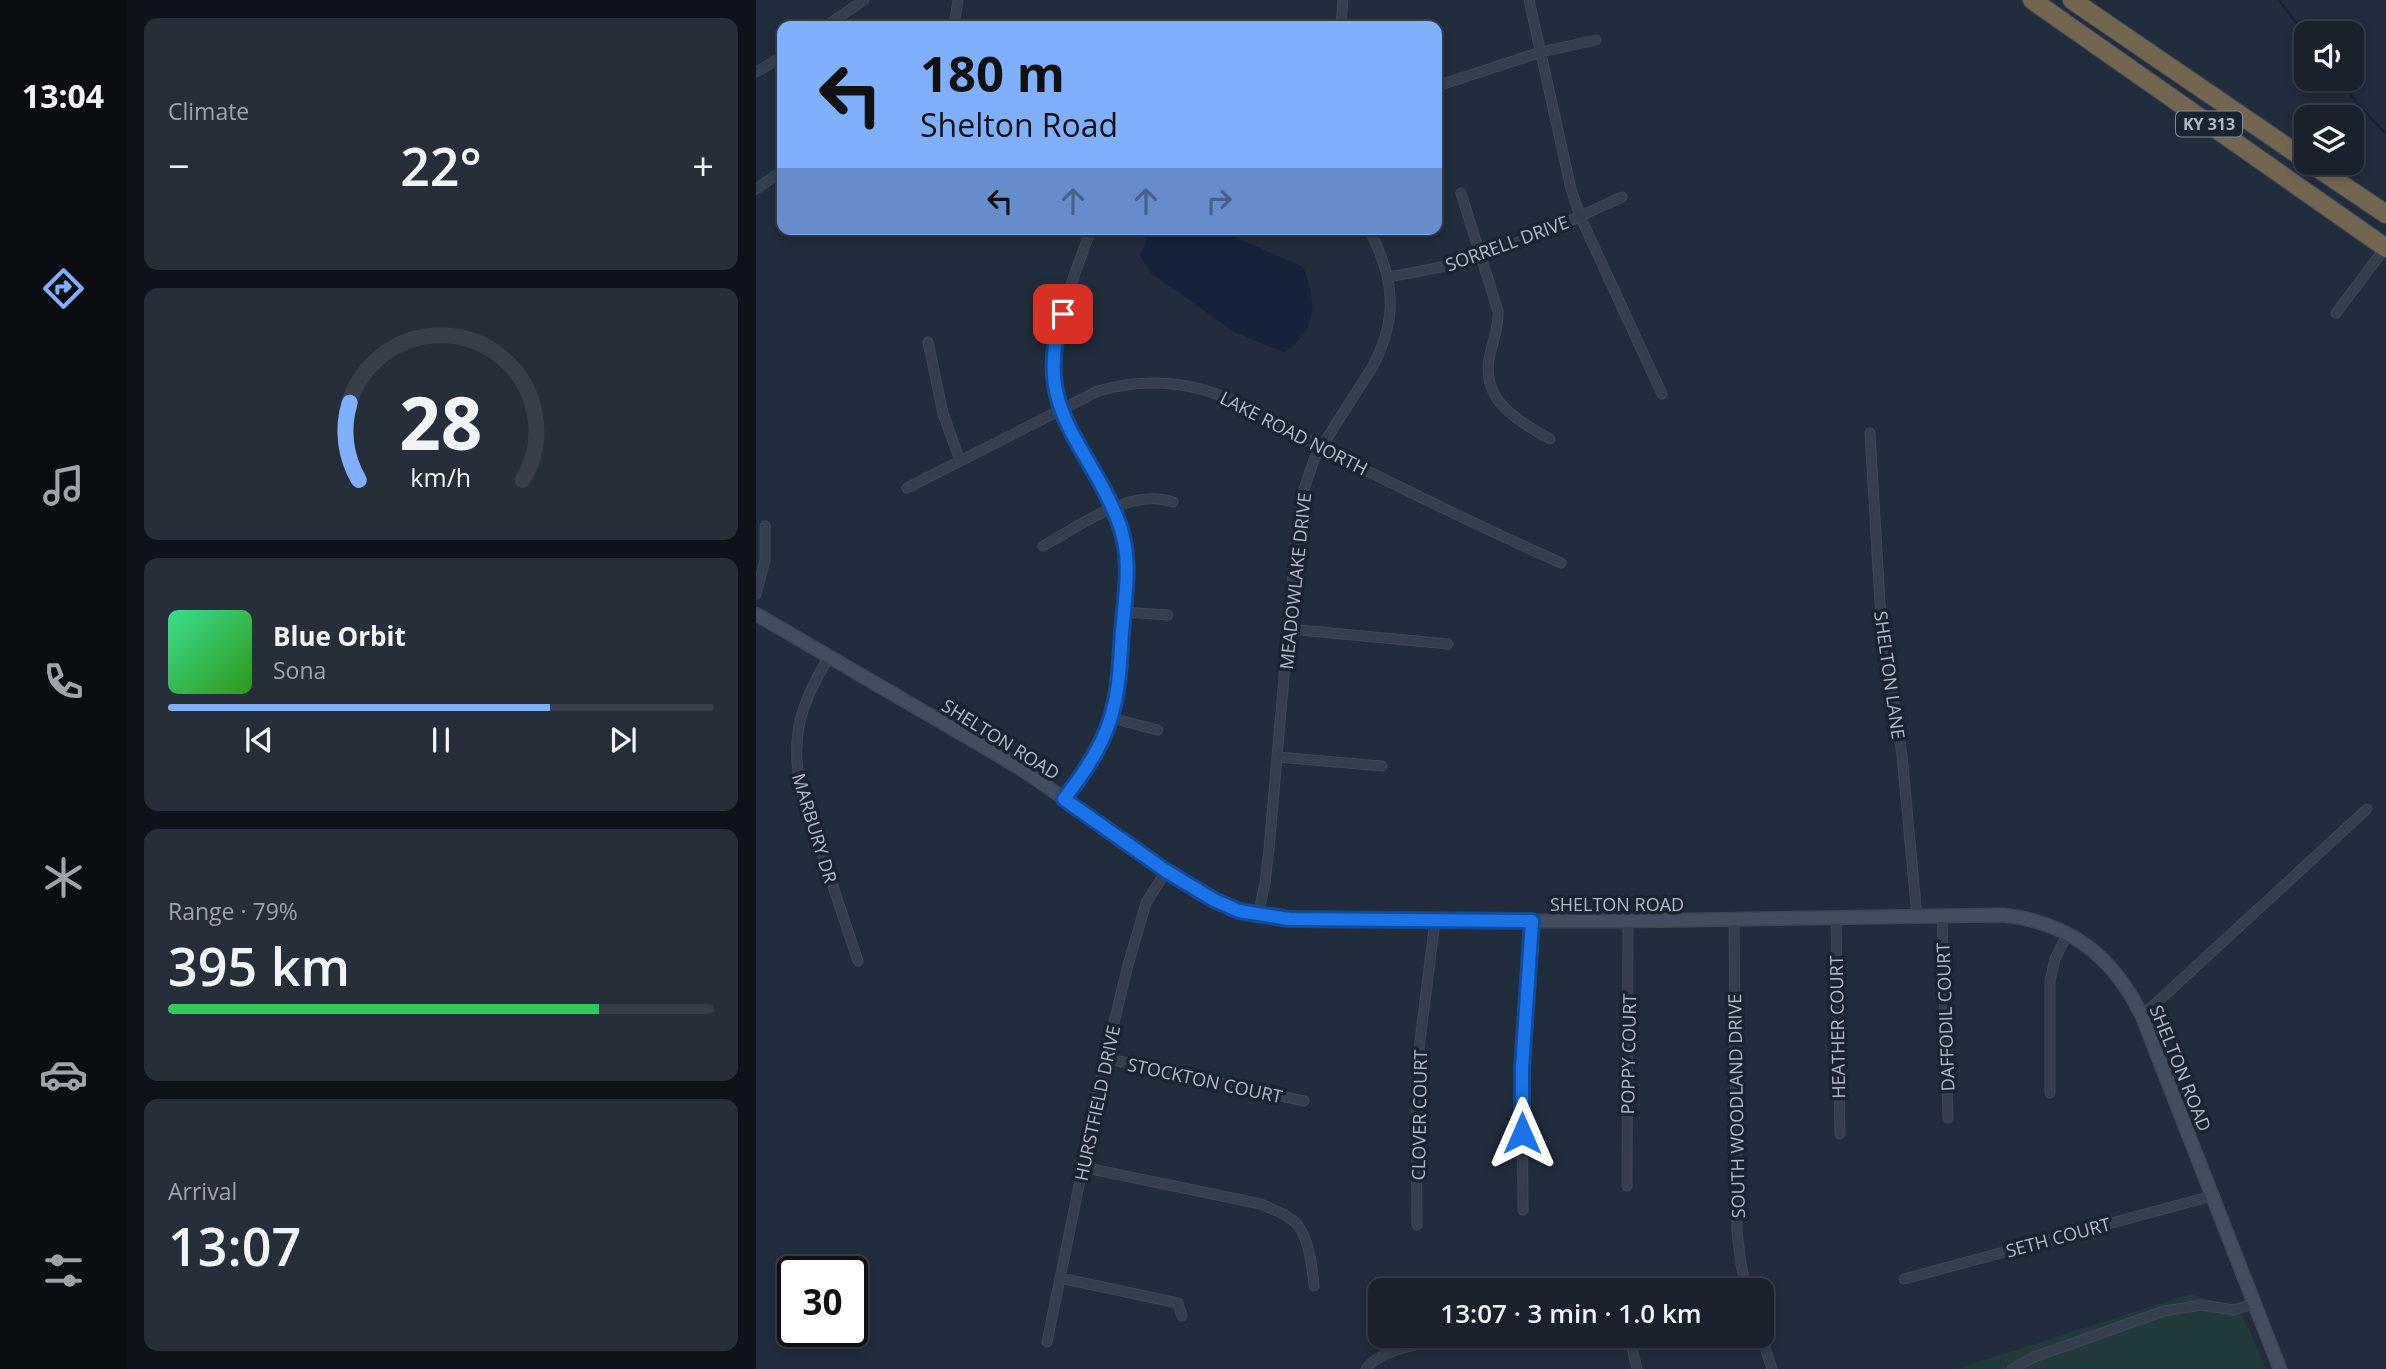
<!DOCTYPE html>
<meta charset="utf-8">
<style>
:root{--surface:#19212d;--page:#262e39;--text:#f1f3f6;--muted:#9fa3aa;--line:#373e49;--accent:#80affe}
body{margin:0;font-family:"Open Sans",sans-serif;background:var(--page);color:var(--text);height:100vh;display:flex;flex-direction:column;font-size:26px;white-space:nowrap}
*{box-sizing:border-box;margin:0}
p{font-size:23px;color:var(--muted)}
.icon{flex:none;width:38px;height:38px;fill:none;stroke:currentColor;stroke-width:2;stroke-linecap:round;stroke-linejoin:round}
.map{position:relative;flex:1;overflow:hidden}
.side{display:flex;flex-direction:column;gap:18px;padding:18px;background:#0e1219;width:630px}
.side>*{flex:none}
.hud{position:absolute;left:21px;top:21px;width:665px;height:214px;border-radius:14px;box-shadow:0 4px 10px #0003,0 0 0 2px var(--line);background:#80affe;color:#111;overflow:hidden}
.fabs{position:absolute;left:1538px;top:21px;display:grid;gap:14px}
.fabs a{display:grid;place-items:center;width:70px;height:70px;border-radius:14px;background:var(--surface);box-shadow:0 4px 10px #0003,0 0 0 2px var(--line);font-size:35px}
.speed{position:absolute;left:21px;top:1256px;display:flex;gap:14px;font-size:35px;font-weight:700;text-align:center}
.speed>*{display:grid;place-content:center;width:91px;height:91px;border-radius:50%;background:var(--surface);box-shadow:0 4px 10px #0003,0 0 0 2px var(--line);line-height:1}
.speed .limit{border:4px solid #111;border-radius:10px;background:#fff;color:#111}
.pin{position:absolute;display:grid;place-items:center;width:60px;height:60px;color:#fff;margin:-30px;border-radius:14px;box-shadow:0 4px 10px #0006}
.me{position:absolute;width:77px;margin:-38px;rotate:0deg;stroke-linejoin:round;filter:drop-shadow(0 0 5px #0008)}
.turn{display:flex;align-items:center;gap:24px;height:147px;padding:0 28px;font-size:32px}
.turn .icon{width:91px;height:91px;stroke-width:2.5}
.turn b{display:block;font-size:49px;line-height:60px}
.lanes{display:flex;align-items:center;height:66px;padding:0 28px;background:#0003;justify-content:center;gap:35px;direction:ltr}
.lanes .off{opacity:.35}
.big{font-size:52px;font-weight:600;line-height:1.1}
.side .widget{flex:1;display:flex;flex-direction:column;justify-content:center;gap:10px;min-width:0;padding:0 24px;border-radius:14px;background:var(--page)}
.side .dial{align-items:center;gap:0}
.dial svg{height:182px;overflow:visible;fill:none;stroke:var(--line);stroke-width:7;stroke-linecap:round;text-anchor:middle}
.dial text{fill:var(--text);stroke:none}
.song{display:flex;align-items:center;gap:21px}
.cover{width:84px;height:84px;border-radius:10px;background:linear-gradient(135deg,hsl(150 70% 55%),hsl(110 70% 35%))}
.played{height:7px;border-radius:4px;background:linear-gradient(90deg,var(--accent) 70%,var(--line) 70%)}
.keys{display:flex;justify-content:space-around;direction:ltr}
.heat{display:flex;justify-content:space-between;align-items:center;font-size:38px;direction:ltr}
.charge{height:10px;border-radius:5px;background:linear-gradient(90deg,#34c759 79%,var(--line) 0)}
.trip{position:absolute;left:612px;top:1278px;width:406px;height:70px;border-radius:14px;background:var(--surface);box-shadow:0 4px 10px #0003,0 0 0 2px var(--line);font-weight:600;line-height:70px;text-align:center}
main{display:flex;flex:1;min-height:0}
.tabs{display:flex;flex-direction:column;width:126px;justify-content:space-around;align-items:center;background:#0a0d12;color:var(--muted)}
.tabs .icon{width:49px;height:49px}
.tabs .selected{color:var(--accent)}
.tabs b{font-size:32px;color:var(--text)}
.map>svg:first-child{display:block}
.green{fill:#233a3d}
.water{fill:#14233a}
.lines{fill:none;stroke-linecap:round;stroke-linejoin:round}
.stream{stroke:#14233a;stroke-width:2.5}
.street-casing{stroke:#3e4755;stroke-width:11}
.secondary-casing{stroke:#3e4755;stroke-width:15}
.highway-casing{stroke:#404957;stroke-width:20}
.street{stroke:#353e4c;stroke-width:9}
.secondary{stroke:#434d60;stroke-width:12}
.highway{stroke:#736651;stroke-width:18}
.route-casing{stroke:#114b97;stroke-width:18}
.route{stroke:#1a73e8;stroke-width:12}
.labels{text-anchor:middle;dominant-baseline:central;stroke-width:7;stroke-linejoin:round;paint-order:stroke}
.shield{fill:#1a2331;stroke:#838c9b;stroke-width:2}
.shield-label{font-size:16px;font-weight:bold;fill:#b0b9c8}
.street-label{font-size:18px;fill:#b0b9c8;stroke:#1a2331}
</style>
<main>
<nav class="tabs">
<b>13:04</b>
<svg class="icon selected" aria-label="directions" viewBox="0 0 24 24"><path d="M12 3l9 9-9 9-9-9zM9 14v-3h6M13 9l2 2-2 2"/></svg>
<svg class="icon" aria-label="music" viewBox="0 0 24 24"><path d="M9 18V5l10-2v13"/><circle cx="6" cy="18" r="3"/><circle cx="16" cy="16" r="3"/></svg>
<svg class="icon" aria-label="phone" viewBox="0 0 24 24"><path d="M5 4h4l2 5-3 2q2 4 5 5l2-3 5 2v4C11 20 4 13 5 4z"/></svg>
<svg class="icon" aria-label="climate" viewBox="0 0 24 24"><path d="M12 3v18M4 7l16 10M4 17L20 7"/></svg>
<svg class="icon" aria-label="car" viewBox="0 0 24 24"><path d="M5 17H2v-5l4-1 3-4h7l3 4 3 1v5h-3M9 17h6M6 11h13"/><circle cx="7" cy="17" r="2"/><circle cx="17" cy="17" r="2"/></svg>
<svg class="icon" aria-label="filters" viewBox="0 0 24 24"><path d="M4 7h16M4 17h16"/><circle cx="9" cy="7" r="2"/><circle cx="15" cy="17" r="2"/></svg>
</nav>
<section class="side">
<div class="widget"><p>Climate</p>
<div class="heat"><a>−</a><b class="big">22°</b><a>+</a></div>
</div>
<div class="widget dial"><svg viewBox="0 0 100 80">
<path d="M14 69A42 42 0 1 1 86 69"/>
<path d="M14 69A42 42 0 0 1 10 35" stroke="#80affe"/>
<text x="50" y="56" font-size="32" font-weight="700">28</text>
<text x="50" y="72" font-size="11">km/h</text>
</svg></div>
<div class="widget">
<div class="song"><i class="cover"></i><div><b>Blue Orbit</b><p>Sona</p></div></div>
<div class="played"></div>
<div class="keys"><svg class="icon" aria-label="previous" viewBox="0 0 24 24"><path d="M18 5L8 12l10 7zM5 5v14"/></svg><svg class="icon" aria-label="pause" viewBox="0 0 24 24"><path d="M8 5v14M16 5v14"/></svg><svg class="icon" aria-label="next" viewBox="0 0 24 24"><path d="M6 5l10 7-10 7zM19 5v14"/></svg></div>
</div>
<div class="widget"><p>Range · 79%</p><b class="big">395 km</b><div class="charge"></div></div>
<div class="widget"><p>Arrival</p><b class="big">13:07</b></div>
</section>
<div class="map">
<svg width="1630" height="1369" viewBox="0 0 1630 1369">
<rect width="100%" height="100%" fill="#212c3c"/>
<!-- green -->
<path class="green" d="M1434 1294 1470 1305 1479 1304 1492 1327 1510 1369H1200Z"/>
<!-- water -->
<path class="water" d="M395 229H460L547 267C561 303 562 329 528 352L480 333 396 274 384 256Z"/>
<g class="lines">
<!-- stream -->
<path class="stream" d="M1523 0 1550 36
M1583 79 1601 103 1630 134"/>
<defs>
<path id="street" d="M773 0 815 189 824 216 906 394
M70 26 108 0
M198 26 202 0
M585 26 587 0
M0 72 26 57
M681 86 785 52 840 40
M0 189 26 171
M705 193 742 311C743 328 736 343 733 359 726 402 763 421 794 439
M633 277C664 271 697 266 727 255 775 239 820 218 866 197
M1580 313 1630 247
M172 342 187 413 204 461
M1114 433 1125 619 1146 755 1161 917
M151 488 342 391C376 381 414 380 448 390 491 402 529 429 568 449 646 489 725 527 805 563
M287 546C324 526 374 487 417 502
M0 594 9 560V526
M368 612 412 615
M533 629 692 644
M73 657C44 704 33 739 46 794L102 961
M355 718 402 730
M521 757 626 766
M308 799C324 778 339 756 350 732 364 699 364 662 367 627 369 604 373 581 371 558 369 541 363 523 356 507 336 466 301 425 297 377 293 332 320 273 335 229
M502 915 509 883 513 849 540 539 546 495 559 457 617 366C643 316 638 278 613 229
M1186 917 1192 1118
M1080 919 1084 1134
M978 920 981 1233 985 1264 991 1290
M1386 1016 1611 809
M349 1058 548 1101
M1294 1093V981L1299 959 1312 933
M326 1167 505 1204C517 1210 535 1215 543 1227 554 1243 556 1267 558 1286
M871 1186 872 921
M767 1210 766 1068 776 921
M661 1225 660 1073 679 921
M304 1278 422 1303 426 1316
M1148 1279 1456 1196
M873 1335 881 1369
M1005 1335 1016 1369
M291 1342 347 1068 372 965 390 903 410 871
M610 1369C626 1346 680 1342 708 1335
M1256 1369 1278 1357 1408 1311 1446 1305 1478 1310 1497 1304"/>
<path id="secondary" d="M0 614 237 752 273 774 410 871 451 896 483 911 513 917 679 921H872L1247 915C1313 922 1357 956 1386 1016L1524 1369"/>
<path id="highway" d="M1276 0 1630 248
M1316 0 1550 160
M1554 163 1630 214"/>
</defs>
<!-- street casing -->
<use href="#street" class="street-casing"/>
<!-- secondary casing -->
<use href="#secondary" class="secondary-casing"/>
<!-- highway casing -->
<use href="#highway" class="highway-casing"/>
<!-- street -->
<use href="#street" class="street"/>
<!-- secondary -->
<use href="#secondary" class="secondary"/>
<!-- highway -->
<use href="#highway" class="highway"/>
</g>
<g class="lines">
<defs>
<path id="route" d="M307 314C274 410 335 445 364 526 376 561 369 596 366 632 364 665 363 700 350 731 340 756 324 778 308 799L410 871 458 900 483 911 533 919 776 921 766 1068V1133"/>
</defs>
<!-- route casing -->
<use href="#route" class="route-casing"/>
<!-- route -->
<use href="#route" class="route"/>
</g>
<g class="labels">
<!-- shield labels -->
<rect class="shield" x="1420" y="111.5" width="66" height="25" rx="5"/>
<g class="shield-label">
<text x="1453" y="124">KY 313</text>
</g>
<!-- street labels -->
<g class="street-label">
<text transform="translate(751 243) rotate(-20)">SORRELL DRIVE</text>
<text transform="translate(538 433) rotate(27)">LAKE ROAD NORTH</text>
<text transform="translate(539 581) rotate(-84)">MEADOWLAKE DRIVE</text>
<text transform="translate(1134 675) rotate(82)">SHELTON LANE</text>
<text transform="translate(245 739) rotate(32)">SHELTON ROAD</text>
<text transform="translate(59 828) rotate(73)">MARBURY DR</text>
<text x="861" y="904">SHELTON ROAD</text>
<text transform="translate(1189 1017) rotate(-92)">DAFFODIL COURT</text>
<text transform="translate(1081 1027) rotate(-91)">HEATHER COURT</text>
<text transform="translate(872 1054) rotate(-89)">POPPY COURT</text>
<text transform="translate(1425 1068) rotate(68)">SHELTON ROAD</text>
<text transform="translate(449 1080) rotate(12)">STOCKTON COURT</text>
<text transform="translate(341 1103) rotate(-78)">HURSTFIELD DRIVE</text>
<text transform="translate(980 1106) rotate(-91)">SOUTH WOODLAND DRIVE</text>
<text transform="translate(663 1115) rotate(-89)">CLOVER COURT</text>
<text transform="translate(1302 1237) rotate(-15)">SETH COURT</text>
</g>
</g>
</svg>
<div class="fabs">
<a><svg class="icon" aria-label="sound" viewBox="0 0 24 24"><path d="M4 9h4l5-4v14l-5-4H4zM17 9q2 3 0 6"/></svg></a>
<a><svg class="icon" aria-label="layers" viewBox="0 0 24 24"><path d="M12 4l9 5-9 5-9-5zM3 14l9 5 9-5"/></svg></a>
</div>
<div class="speed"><div class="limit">30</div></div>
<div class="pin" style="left:307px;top:314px;background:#d93025"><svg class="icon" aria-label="arrive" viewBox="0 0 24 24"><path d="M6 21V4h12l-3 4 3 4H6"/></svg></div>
<svg class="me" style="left:766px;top:1133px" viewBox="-20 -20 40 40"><path d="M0-17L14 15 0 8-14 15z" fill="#1a73e8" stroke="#fff" stroke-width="4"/></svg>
<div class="trip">13:07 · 3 min · 1.0 km</div>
<div class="hud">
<div class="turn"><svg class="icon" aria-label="left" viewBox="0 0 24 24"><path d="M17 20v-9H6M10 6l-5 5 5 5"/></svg><div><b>180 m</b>Shelton Road</div></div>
<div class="lanes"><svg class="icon" aria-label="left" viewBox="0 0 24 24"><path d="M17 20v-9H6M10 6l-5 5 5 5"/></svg><svg class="icon off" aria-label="ahead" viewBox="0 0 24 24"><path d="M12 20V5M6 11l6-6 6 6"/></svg><svg class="icon off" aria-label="ahead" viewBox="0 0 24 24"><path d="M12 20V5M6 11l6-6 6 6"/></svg><svg class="icon off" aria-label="right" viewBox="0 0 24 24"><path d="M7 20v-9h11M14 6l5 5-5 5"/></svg></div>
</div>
</div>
</main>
